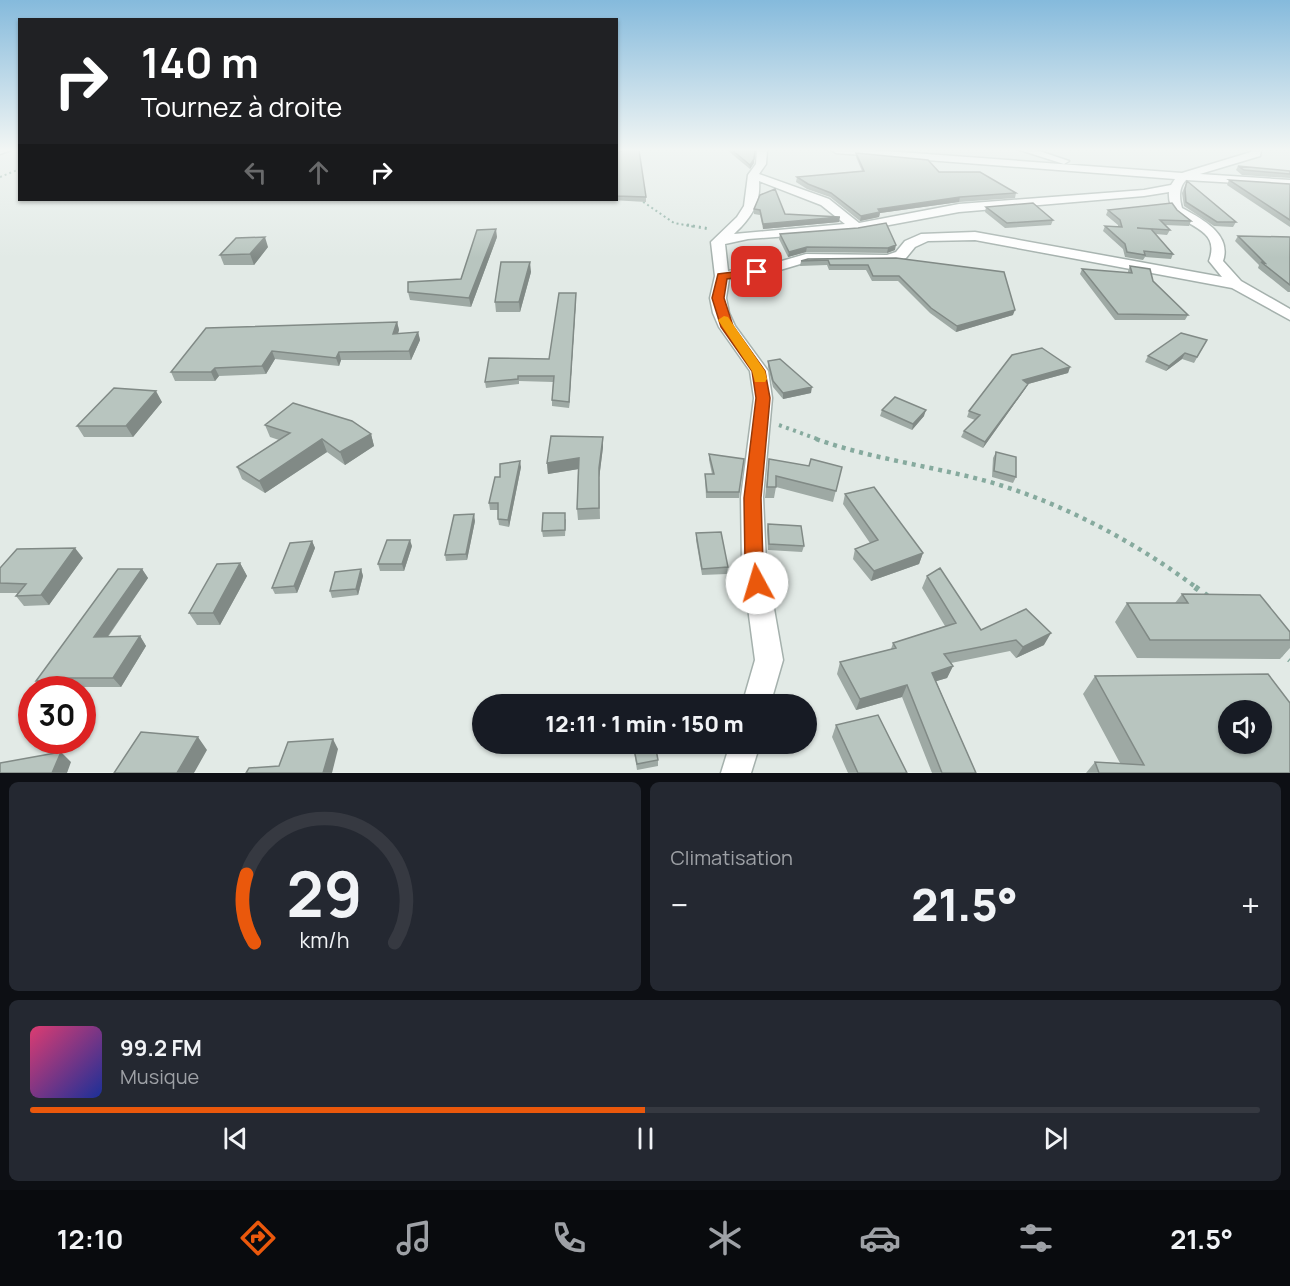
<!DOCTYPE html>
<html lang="fr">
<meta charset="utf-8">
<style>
:root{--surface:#171b24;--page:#242831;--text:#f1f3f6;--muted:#9ea1a6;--line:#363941;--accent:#ea580c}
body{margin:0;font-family:Manrope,sans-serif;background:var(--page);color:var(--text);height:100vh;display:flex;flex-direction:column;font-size:22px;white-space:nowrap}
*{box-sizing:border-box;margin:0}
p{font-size:20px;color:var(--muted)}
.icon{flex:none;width:33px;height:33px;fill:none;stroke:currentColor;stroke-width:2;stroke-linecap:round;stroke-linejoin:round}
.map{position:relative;height:773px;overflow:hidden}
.details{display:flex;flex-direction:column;gap:9px;padding:9px;background:#0d0f14;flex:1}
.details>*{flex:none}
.hud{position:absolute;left:18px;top:18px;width:600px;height:183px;border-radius:0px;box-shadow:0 2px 4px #0004;background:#202124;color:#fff;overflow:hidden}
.controls{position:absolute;left:1218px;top:700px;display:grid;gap:12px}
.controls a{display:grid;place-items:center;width:54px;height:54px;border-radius:50%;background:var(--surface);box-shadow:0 2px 4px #0004;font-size:30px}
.speed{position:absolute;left:18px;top:676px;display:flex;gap:12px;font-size:30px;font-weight:700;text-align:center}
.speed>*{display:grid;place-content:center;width:78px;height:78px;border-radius:50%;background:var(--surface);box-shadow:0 2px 4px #0004;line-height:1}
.speed .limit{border:9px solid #d22;background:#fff;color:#111}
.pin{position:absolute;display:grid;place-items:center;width:51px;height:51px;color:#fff;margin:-26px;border-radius:12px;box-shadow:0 3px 9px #0006}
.me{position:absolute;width:66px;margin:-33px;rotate:354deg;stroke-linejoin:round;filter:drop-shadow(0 0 4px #0008)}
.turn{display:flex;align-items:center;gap:21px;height:126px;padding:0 24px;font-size:27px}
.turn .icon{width:78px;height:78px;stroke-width:2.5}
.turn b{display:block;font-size:42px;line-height:51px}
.lanes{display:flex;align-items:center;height:57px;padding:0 24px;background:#0003;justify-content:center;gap:30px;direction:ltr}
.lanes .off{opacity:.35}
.big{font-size:45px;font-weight:800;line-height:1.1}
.details .widget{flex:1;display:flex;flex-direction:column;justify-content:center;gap:9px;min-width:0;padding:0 21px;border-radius:9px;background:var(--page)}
.details .dial{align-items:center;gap:0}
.dial svg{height:156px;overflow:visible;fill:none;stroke:var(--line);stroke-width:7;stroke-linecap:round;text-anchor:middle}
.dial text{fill:var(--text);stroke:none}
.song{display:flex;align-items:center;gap:18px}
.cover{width:72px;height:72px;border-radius:9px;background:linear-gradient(135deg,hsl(340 70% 55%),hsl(230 70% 35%))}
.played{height:6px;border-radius:3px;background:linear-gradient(90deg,var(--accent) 50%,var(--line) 50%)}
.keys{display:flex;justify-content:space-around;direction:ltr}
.heat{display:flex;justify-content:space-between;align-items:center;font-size:33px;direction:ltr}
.details .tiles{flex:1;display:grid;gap:9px;grid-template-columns:1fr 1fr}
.widget:last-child{grid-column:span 2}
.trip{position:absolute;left:472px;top:694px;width:345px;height:60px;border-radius:30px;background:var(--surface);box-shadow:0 2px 4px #0004;font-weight:800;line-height:60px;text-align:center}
.dock{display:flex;height:96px;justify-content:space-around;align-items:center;background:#090b0e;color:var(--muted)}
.dock .icon{width:42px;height:42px}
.dock .current{color:var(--accent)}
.dock b{font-size:27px;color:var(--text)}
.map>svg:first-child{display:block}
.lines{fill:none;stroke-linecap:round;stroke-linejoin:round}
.minor-casing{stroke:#a5b1ad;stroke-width:3}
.path-far4{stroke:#86aa9e;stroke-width:2;stroke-dasharray:2 3;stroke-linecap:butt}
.path-far3{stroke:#86aa9e;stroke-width:3;stroke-dasharray:2 4;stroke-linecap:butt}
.path-far2{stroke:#86aa9e;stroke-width:4;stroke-dasharray:3 4.5;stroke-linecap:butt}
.path-far1{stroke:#86aa9e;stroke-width:4.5;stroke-dasharray:4 5;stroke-linecap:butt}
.path{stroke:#86aa9e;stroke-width:6;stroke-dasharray:4.5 7;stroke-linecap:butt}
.minor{fill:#fff;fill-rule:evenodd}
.wall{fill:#9ea9a4}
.shaded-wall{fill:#818a86}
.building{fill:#b8c5bf;stroke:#818a86;stroke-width:1.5;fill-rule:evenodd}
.route{fill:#ea580c;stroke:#983908;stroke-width:1.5}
.slow{fill:#f59e0b}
</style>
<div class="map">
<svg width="1290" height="773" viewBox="0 0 1290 773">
<rect width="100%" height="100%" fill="#e2eae6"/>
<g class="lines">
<defs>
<path id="minor" d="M0 150H11L0 154Z
M757 150H767L766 164 759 174 829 199 859 223 959 204 1144 190 1171 185 1175 179 836 153 831 150H872L1182 173 1251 152V150H1261L1260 156 1200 174 1290 180V186L1186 180C1179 187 1179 198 1182 208 1202 219 1232 234 1223 261L1241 281 1290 309V320L1232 288 975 240 928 241 915 247 906 258 888 263 807 262 770 273 729 279 726 298 729 313 735 326 768 371 772 398 763 497 766 563 783 660 770 705H742L755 660 742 563 741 497 754 398 750 371 719 327 713 313 710 298 715 276 711 242 737 217 744 206 748 175 756 164ZM759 181 821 205 845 224 734 234C750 219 761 204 759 181ZM1169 192C1166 231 1224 220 1209 261L1222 277 975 232 921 234 905 241 896 252 887 255 806 254 768 265 728 271 725 244 748 239 857 231 959 212 1144 196Z
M1020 150H1036L1069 161 1064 164Z
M730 744H760L751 773H721Z"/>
</defs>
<!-- minor casing -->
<use href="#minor" class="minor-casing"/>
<!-- path-far4 -->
<path class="path-far4" d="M0 177 20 169
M639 199 674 223 696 227"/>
<!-- path-far3 -->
<path class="path-far3" d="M687 225 710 229"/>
<!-- path-far2 -->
<path class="path-far2" d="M779 425 820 440"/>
<!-- path-far1 -->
<path class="path-far1" d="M816 439C872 459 932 466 990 482 1065 504 1135 542 1197 588"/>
<!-- path -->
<path class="path" d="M1195 587 1207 596
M1280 652 1290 660"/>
<!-- minor -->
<use href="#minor" class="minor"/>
</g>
<!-- wall -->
<path class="wall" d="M727 150H755L754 163 750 169Z
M856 153 939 172 1016 193 1015 198 959 202 880 213 879 217 860 221 830 197 807 189 796 182 797 177 862 171 856 157Z
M616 154 646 197V202L611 200H616Z
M1238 166 1290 171V178L1242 175 1236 170Z
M1229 180 1290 184V227L1227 185Z
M1187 181 1236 222 1233 227 1214 226 1184 206 1182 193Z
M986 207 1053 220 1051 225 1005 228 985 212Z
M754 209 785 214 839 222 763 229 760 215 754 214Z
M1108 210H1177L1191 221 1189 226 1165 225 1170 230 1167 235 1156 234 1173 254 1171 259 1145 257 1143 260 1125 257 1123 249 1103 231 1105 226 1118 227V225L1106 215Z
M858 228 895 250 887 253 806 252 788 257 779 239 780 234Z
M1238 236 1290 237V292H1288L1258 268 1259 265 1235 241Z
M497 237 471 307 410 300 408 292 461 279Z
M268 247 254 265H224L220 255Z
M896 258 1013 315 956 332 930 313 898 281H872L866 270H829L827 265 800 266 801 261Z
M1130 266 1153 281 1188 315 1185 320H1115L1080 274 1082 269 1128 273V271Z
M531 272 520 312H496L495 302Z
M576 299 569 408 552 406V400L553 382 519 381V384L486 388 485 382 549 359Z
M397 322 399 330 398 334 418 332 420 340 411 360H341L339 366 275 359 266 374 219 376 215 381H175L171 372Z
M1207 340 1194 363 1182 359 1166 371 1145 362 1148 356Z
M1012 355 1070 367 1068 373 1028 384 1025 389 983 448 961 437 964 431 975 420 967 417 969 411Z
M768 361 811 393 783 399 773 387 768 367Z
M162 402 133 437H84L77 426Z
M882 410 924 416 912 430 880 416Z
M265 425 371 434 374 446 345 465 327 452 265 493 242 479 237 467 279 440 270 437Z
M603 437V447L599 479 600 519 578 520 577 509 578 469 548 474 547 463Z
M996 452 1016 477 1013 483 992 477 993 458Z
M709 454 744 459 739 498H706L705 474H712L709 460Z
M769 459 809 466 842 467 833 502 776 487 774 498H765Z
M521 467 509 527 499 525 498 519V510H490L489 503 500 477Z
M845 494 923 553 919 564 871 581 853 559 855 549 870 543 843 504Z
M566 519 565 536 543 537 542 531Z
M475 521 467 560 446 561 445 555Z
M768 524 804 546 802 552 768 550 767 530Z
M696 533 728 567 727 574 702 575 696 540Z
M312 541 315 548 297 593 275 594 272 588Z
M412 546 404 571H380L378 564Z
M83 558 49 605 24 606 16 596 18 593H0V568Z
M240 563 247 576 220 625H197L189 613Z
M142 569 148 578 108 637 140 636 146 646 121 687H74L72 690H44L36 681Z
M361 569 363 576 358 595 332 598 330 591Z
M927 576 981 630 1044 645 1016 658 1010 651 951 663 953 666 947 678 936 681 976 773H932L902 697 856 710 837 674 840 662 891 649 893 643 945 626 922 588Z
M1182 594 1290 632V648L1280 659 1137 658 1115 622 1127 603H1175Z
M1095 676 1290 773H1086L1095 762 1120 763 1083 694Z
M836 725 907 773H848L832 737Z
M633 744H655L658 760V766L637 770Z"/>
<!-- shaded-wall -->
<path class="shaded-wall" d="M754 159V163L750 169V165Z
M960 197 959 202 880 213 879 217 860 221 861 216 878 209Z
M840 217 839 222 763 229V224Z
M496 229 497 237 471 307 469 298Z
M265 237 268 247 254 265 250 254Z
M896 245 895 250 887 253 888 248Z
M807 247 806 252 788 257 789 252Z
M530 262 531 272 520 312 519 302Z
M576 293V299L569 408V402Z
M1015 310 1013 315 956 332 957 326Z
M397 322 399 330 395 342 393 334Z
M418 332 420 340 411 360 409 351Z
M272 351 275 359 266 374 262 366Z
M339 352 341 360 339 366 336 358Z
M1185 353 1182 359 1166 371 1169 366Z
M1070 367 1068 373 1028 384 1025 389 983 448 985 442 1023 380Z
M215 368 219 376 215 381 211 372Z
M812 387 811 393 783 399V393Z
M156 391 162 402 133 437 126 426Z
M926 410 924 416 912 430 913 424Z
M371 434 374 446 345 465 340 452Z
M603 437V447L599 479 600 519 599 468Z
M322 439 327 452 265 493 259 481Z
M579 458V469L548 474 547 463Z
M520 461 521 467 509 527 508 520Z
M474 514 475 521 467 560 466 554Z
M410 540 412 546 404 571 402 564Z
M312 541 315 548 297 593 294 586Z
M75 548 83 558 49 605 41 595Z
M923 553 919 564 871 581 874 571Z
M240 563 247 576 220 625 213 613Z
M142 569 148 578 101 646 94 637Z
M361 569 363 576 358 595 356 589Z
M1051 633 1044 645 1016 658 1023 647Z
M140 636 146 646 121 687 113 678Z
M953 666 947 678 927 684 932 673Z
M66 678 74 687 72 690 63 680Z
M907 685 902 697 856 710 860 699Z
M198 737 207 750 194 773H177Z
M333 739 338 749 332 773H323Z
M61 752 71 762 67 773H52Z"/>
<!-- building -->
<path class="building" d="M623 150H639L646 197 616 196V154Z
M732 150H755L754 159 750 165Z
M856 153 928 160 939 172H980L1016 193 960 197 878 209 880 212 861 216 831 193 808 184 797 177 864 171Z
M1238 166 1290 171V174L1244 170Z
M1229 180 1290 184V220Z
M1187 181 1236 222H1217L1186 202 1185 189Z
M775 189 785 214 840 217 763 224 760 210 754 209 760 195Z
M1033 203 1053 220 1007 223 986 207Z
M1172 203 1177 210 1191 221 1160 220 1170 230 1137 228 1151 229 1173 254 1144 251 1145 255 1127 252 1125 244 1105 226 1122 227 1120 220 1108 210Z
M886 223 896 245 888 248 807 247 789 252 780 234 858 228Z
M496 229 469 298 408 292V282L461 279 477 230Z
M1238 236 1290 237V285L1261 262 1265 263Z
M265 237 250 254 220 255 236 238Z
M896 258 1004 272 1015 310 957 326 931 308 899 276H873L868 265H830L828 260 801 261 808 259Z
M501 262H530L519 302H495Z
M1130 266 1150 269 1153 281 1188 315 1118 314 1082 269 1132 273Z
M559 293H576L569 402 552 400 554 376H518V379L485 382 489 358 549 359Z
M397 322 393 334 418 332 409 351 339 352 336 358 272 351 262 366 215 368 211 372H171L206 328Z
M1181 333 1207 340 1197 357 1185 353 1169 366 1148 356Z
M1042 348 1070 367 1023 380 1028 384 985 442 964 431 980 415 969 411 1012 355Z
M780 359 812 387 783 393 773 381 768 361Z
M114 388 156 391 126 426H77Z
M895 397 926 410 913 424 882 410Z
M293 403 352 421 371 434 340 452 322 439 259 481 237 467 290 433 265 425Z
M551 436 603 437 599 468V508L577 509 579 458 547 463Z
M996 452 1016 457V477L994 471Z
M709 454 744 459 739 492H707L705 474H714Z
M769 459 809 466 811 459 842 467 836 491 776 476V487H767Z
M520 461 508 520 498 519V503H489L495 477H500V464Z
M874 487 923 553 874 571 855 549 878 540 845 494Z
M543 513H565V530L542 531Z
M474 514 466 554 445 555 454 515Z
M768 524 801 526 804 546 769 544Z
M721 532 728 567 702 569 696 533Z
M387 540H410L402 564H378Z
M312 541 294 586 272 588 290 543Z
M75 548 41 595 16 596 26 584 0 583V568L17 549Z
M240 563 213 613H189L217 564Z
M940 568 981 630 1026 609 1051 633 1023 647 1016 640 944 654 953 666 932 673 976 773H942L907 685 860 699 840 662 896 648 893 643 956 623 927 576Z
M118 569H142L94 637 140 636 113 678H66L63 680 36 681Z
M361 569 356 589 330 591 335 572Z
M1182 594 1260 595 1290 632V640H1150L1127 603H1188Z
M1268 674 1290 703V773H1099L1095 762 1144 765 1095 676ZM1228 711H1262V744H1228Z
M878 715 907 773H858L836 725Z
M141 732 198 737 177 773H114Z
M333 739 323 773H246L249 768 279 766 288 742Z
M633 744H655L658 760 637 764Z
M61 752 52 773H0V763Z"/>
<!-- sky -->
<linearGradient id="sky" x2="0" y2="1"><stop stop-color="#85badc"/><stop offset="0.58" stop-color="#f2f6f4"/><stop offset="1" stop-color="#f2f6f4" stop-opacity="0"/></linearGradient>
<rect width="1290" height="258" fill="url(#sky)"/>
<!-- route -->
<path class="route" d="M757 269 762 272 760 274 727 279 724 298 733 326 765 371 770 398 761 498 763 563 766 583 763 588 757 590 750 588 745 563 744 498 756 398 752 371 721 327 712 298 718 274Z"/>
<!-- slow -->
<path class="slow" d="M724 316 728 317 765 371 767 379 765 382H755L752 371 718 320Z"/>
</svg>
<div class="controls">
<a><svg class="icon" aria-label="sound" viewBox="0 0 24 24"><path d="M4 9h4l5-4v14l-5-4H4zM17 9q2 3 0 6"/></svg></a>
</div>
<div class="speed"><div class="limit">30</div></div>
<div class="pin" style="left:757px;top:272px;background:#d93025"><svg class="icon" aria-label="arrive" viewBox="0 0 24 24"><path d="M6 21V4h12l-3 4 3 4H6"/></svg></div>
<svg class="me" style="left:757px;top:583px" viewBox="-20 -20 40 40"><circle r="19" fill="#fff"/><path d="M0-13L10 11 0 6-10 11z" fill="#ea580c"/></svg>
<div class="trip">12:11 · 1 min · 150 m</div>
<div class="hud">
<div class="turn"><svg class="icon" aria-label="right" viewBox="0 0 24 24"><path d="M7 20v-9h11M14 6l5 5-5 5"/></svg><div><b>140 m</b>Tournez à droite</div></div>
<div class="lanes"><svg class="icon off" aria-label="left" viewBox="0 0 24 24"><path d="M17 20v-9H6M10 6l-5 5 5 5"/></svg><svg class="icon off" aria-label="ahead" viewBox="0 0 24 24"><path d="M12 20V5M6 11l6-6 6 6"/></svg><svg class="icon" aria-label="right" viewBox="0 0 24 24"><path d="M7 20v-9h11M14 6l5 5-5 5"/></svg></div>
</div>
</div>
<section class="details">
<div class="tiles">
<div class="widget dial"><svg viewBox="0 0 100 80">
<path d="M14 69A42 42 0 1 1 86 69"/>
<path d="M14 69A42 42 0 0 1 10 34" stroke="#ea580c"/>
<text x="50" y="56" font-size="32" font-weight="700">29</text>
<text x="50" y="72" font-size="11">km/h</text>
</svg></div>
<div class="widget"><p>Climatisation</p>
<div class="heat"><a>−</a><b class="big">21.5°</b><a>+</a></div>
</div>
<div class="widget">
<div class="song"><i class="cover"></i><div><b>99.2 FM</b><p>Musique</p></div></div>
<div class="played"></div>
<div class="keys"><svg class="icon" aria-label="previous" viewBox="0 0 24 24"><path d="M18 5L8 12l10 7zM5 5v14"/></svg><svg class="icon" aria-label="pause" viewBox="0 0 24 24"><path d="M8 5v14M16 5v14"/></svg><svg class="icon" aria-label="next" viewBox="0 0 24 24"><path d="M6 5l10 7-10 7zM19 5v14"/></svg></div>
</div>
</div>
</section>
<nav class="dock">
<b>12:10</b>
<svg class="icon current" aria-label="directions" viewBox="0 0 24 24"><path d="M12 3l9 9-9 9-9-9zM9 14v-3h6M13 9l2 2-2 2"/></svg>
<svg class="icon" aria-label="music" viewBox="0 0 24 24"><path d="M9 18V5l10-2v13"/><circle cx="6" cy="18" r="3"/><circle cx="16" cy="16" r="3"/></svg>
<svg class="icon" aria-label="phone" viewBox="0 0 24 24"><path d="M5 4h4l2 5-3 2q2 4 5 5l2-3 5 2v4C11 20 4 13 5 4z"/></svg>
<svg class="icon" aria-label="climate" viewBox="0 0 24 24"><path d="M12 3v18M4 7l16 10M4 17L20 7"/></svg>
<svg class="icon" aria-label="car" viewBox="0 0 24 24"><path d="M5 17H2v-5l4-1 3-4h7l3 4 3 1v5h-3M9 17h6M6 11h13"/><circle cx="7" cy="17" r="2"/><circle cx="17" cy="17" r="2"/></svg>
<svg class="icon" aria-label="filters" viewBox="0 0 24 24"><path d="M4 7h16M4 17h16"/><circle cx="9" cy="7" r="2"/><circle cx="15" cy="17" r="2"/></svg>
<b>21.5°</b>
</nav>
